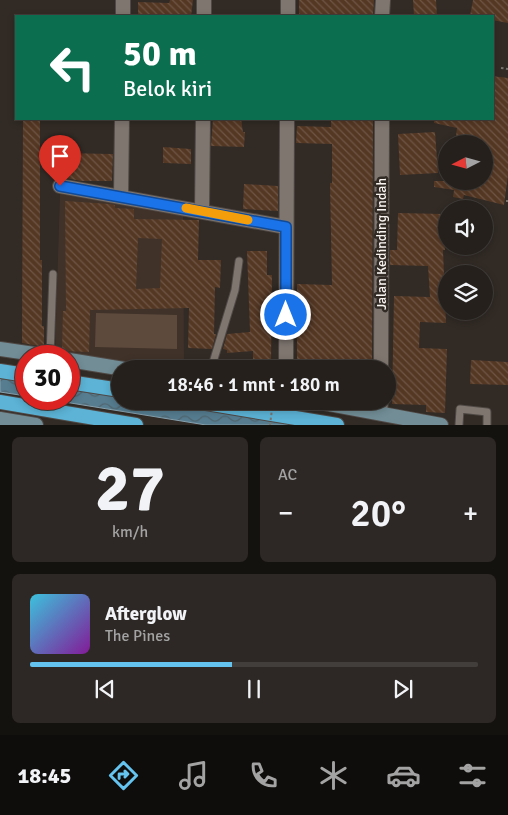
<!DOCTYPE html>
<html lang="id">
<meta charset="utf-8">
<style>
:root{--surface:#25201c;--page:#2d2825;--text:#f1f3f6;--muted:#a3a3a3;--line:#423e3b;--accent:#65c4ef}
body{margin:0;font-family:Signika,sans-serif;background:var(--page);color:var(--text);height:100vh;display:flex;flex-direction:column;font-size:19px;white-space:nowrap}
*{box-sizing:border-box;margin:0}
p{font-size:16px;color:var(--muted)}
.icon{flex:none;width:28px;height:28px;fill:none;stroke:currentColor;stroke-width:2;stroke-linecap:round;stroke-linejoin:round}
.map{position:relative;height:425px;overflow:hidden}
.side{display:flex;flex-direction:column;gap:12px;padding:12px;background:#14120f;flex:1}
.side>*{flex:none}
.guide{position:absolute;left:15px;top:15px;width:479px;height:105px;border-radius:0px;box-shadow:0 2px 8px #0003,0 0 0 1px var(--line);background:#0b6e4f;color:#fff;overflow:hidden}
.needle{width:32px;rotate:264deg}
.tools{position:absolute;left:438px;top:135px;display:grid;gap:10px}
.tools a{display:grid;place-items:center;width:55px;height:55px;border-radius:50%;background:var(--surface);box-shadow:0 2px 8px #0003,0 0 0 1px var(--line);font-size:25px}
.speed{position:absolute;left:15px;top:345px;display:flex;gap:10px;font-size:25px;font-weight:700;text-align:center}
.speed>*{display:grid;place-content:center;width:65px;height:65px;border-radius:50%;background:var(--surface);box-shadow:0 2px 8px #0003,0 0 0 1px var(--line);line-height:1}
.speed .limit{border:8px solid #d22;background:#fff;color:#111}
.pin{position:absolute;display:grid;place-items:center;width:42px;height:42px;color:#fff;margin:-51px -21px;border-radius:50% 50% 50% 0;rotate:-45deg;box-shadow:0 0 5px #0007}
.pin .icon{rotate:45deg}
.me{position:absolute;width:55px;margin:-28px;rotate:0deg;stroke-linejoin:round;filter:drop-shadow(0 0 4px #0008)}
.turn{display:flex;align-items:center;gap:18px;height:105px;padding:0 25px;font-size:22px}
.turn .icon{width:65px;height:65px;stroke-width:2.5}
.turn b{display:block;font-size:35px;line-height:42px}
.big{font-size:38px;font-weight:600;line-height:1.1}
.side .card{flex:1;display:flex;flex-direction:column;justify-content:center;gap:8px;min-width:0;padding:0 18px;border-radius:8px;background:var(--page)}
.side .dial{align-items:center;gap:0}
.dial b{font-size:65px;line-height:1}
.song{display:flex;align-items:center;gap:15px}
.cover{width:60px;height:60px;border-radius:8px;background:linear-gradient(135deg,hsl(190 70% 55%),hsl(290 70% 35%))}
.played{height:5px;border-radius:2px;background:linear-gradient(90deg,var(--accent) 45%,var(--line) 45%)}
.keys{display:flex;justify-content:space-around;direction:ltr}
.heat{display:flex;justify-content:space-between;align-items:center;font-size:28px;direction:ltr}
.side .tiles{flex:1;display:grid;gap:12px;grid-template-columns:1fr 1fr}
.card:last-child{grid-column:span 2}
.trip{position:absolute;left:111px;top:360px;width:285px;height:50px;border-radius:25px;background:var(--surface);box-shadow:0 2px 8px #0003,0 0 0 1px var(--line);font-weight:600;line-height:50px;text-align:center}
.tabs{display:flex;height:80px;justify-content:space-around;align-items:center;background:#0f0d0b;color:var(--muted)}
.tabs .icon{width:35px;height:35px}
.tabs .active{color:var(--accent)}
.tabs b{font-size:22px;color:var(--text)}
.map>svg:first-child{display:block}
.built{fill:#403229}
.pitch{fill:#5e4a3d}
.water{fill:url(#water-waves);stroke:#87a1ad}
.building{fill:url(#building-back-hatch);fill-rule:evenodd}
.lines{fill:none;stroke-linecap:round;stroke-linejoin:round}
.service-casing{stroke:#4f4844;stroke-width:9}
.minor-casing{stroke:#4f4844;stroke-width:16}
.secondary-casing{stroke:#4f4844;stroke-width:16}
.trunk-casing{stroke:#4f4844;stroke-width:16}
.path{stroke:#7b7570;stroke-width:2;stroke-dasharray:2.5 2.5;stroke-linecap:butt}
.service{stroke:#7f7670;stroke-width:7}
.minor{stroke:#7f7670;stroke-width:14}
.secondary{stroke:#728d96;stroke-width:14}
.trunk{stroke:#5cb3d6;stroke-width:14}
.path-bridge{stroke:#7b7570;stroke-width:2;stroke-dasharray:2.5 2.5;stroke-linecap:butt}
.route-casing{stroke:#114b97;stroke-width:12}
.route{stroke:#1a73e8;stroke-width:9}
.slow{stroke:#f59e0b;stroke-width:9}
.labels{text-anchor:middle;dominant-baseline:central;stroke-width:5;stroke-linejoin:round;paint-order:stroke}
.street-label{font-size:14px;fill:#f9f4f0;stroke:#312a25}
</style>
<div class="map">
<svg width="508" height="425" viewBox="0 0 508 425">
<defs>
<pattern id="water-waves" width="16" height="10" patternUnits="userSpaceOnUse" patternTransform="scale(1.25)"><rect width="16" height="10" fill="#567d90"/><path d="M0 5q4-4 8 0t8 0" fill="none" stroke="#516670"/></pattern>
<pattern id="building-back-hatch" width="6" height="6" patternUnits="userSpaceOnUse" patternTransform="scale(1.25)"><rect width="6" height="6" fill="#553824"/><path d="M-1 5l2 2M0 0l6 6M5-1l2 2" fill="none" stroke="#6e5544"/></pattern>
</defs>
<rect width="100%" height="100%" fill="#312a25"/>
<!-- built -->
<path class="built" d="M60 193 183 215 184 365 118 362 55 355Z"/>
<!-- pitch -->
<path class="pitch" d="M96 313 177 315V349L95 347Z"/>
<!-- water -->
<path class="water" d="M0 377 26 380V396L0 392Z
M69 387 120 395V401H154L295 425H206L46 399H69Z"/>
<!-- building -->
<path class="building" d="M170 0H193L191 16H138V2L169 3Z
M299 0H374L373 16H299Z
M413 0H436L437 16H414Z
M473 0H508V23L492 20V16H470Z
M492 76 508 78V175L504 205 464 195 463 199 453 197 454 190 434 187V181H484V144H455L457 128 434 123V119H492Z
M23 119H40V260H42V326H44V347L22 343Z
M213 119H241L243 132H245L244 147 211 146Z
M331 119H373L372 367 297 369V284L332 285 330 183H332V144L296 143 297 126 331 127Z
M435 132 438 173 400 175 398 134Z
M163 147 191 149V164L163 163Z
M61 153 113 154 112 181H81L61 177Z
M244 184 278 186V211L243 209Z
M65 201 109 204 115 205V208L134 209V219L199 220 198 260H221L220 288 215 287 214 334H216L212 349 188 348 189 308 90 310 89 352 62 351 63 311H66ZM138 238 162 239 160 288 136 289Z
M398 213 444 214 445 250H443L446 323 420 322 419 348 447 349 445 413 426 412V405L392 404 394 296 430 297 428 266 390 265V250H397Z
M247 251H267V275H272L271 363H253V351L227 353V350L223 349 227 334 250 332Z
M471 360 508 362V385L470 384Z"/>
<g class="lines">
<defs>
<path id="service" d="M50 356 53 274
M211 369 235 290 239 261
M459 425 460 409 487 412V425"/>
<path id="minor" d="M123 16V0
M204 16V0
M288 16V0
M382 16 383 0
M60 186 286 227
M121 197 122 119
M202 211 203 119
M286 369 287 119
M381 369 382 119
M380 412 381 401"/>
<path id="secondary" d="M0 349 48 356
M69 360 124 369
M313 401 441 425
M0 419 36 425"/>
<path id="trunk" d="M0 371 26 375
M69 382 120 390
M194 401 337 425
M0 402 136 425"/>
</defs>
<!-- service casing -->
<use href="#service" class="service-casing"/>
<!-- minor casing -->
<use href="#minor" class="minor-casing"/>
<!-- secondary casing -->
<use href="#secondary" class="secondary-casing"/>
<!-- trunk casing -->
<use href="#trunk" class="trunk-casing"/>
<!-- path -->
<path class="path" d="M501 68 508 69
M506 201H508"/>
<!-- service -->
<use href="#service" class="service"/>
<!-- minor -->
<use href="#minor" class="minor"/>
<!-- secondary -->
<use href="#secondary" class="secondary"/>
<!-- trunk -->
<use href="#trunk" class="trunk"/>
<!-- path-bridge -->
<path class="path-bridge" d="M270 425 273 401"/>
</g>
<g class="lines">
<defs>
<path id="route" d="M60 186 286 227V315"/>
</defs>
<!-- route casing -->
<use href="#route" class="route-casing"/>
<!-- route -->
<use href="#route" class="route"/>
<!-- slow -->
<path class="slow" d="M186 208 248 220"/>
</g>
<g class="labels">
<!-- street labels -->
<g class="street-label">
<text transform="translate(381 244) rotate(-90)">Jalan Kedinding Indah</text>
</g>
</g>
</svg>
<div class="tools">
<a><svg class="needle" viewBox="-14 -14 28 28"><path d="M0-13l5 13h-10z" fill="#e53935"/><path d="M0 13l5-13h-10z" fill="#a3a3a3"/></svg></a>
<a><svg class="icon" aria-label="sound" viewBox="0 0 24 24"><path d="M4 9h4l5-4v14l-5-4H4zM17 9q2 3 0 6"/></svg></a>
<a><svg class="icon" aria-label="layers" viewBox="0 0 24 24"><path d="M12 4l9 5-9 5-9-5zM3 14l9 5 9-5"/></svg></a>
</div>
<div class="speed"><div class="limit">30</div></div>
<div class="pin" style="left:60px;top:186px;background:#d93025"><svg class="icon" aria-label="arrive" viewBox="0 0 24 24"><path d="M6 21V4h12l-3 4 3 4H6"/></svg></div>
<svg class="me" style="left:286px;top:315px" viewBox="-20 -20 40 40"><circle r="17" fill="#1a73e8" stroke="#fff" stroke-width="3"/><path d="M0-11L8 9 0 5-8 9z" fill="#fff"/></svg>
<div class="trip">18:46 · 1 mnt · 180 m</div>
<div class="guide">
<div class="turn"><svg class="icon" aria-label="left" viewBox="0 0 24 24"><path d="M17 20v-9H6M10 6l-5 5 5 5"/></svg><div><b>50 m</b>Belok kiri</div></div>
</div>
</div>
<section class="side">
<div class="tiles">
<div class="card dial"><b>27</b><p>km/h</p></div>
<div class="card"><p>AC</p>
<div class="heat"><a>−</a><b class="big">20°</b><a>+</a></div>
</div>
<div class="card">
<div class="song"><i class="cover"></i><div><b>Afterglow</b><p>The Pines</p></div></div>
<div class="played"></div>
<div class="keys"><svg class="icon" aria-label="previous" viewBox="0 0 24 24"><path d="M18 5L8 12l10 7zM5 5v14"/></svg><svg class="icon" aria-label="pause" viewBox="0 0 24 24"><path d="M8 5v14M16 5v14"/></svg><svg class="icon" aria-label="next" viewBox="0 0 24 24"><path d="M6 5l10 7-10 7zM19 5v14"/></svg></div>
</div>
</div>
</section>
<nav class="tabs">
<b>18:45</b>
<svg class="icon active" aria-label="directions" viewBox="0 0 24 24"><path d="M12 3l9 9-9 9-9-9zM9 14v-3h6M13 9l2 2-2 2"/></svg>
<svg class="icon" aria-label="music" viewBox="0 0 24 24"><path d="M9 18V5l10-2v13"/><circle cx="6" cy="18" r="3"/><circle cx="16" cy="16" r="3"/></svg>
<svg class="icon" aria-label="phone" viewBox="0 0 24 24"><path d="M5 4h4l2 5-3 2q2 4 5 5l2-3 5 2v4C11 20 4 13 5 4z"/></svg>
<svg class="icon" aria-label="climate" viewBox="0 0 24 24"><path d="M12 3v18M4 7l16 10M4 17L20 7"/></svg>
<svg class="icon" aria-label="car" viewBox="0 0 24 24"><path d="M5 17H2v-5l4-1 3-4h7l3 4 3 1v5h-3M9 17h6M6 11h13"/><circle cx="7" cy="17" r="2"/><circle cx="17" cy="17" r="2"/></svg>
<svg class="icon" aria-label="filters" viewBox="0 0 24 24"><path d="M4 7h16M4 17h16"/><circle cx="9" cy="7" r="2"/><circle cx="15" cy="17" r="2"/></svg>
</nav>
